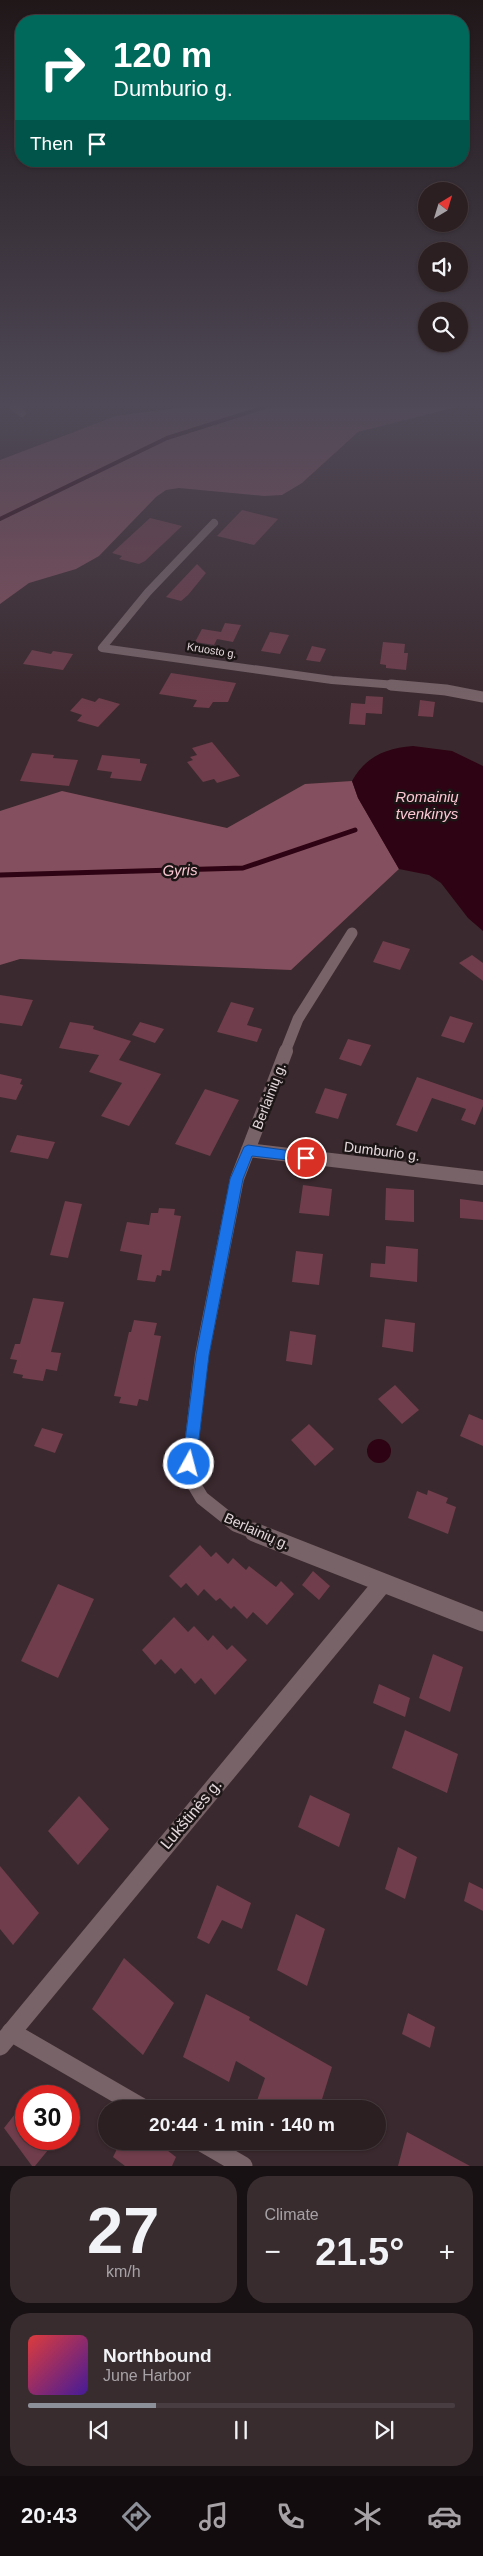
<!DOCTYPE html>
<meta charset="utf-8">
<style>
:root{--surface:#2c1f22;--page:#382c2f;--text:#f1f3f6;--muted:#a6a2a5;--line:#483d40;--accent:#8c9099}
body{margin:0;font-family:Helvetica,sans-serif;background:var(--page);color:var(--text);height:100vh;display:flex;flex-direction:column;font-size:19px;white-space:nowrap}
*{box-sizing:border-box;margin:0}
p{font-size:16px;color:var(--muted)}
.icon{flex:none;width:28px;height:28px;fill:none;stroke:currentColor;stroke-width:2;stroke-linecap:round;stroke-linejoin:round}
.map{position:relative;height:2166px;overflow:hidden}
.drawer{display:flex;flex-direction:column;gap:10px;padding:10px;background:#181113;flex:1}
.drawer>*{flex:none}
.top-card{position:absolute;left:15px;top:15px;width:454px;height:152px;border-radius:20px;box-shadow:0 1px 4px #0004,0 0 0 1px var(--line);background:#00695c;color:#fff;overflow:hidden}
.needle{width:32px;rotate:38deg}
.fabs{position:absolute;left:418px;top:182px;display:grid;gap:10px}
.fabs a{display:grid;place-items:center;width:50px;height:50px;border-radius:50%;background:var(--surface);box-shadow:0 1px 4px #0004,0 0 0 1px var(--line);font-size:25px}
.speed{position:absolute;left:15px;top:2085px;display:flex;gap:10px;font-size:25px;font-weight:700;text-align:center}
.speed>*{display:grid;place-content:center;width:65px;height:65px;border-radius:50%;background:var(--surface);box-shadow:0 1px 4px #0004,0 0 0 1px var(--line);line-height:1}
.speed .limit{border:8px solid #d22;background:#fff;color:#111}
.pin{position:absolute;display:grid;place-items:center;width:42px;height:42px;color:#fff;margin:-21px;border:2px solid #fff;border-radius:50%;box-shadow:0 1px 5px #0007}
.me{position:absolute;width:55px;margin:-28px;rotate:7deg;stroke-linejoin:round;filter:drop-shadow(0 0 4px #0008)}
.turn{display:flex;align-items:center;gap:18px;height:105px;padding:0 15px;font-size:22px}
.turn .icon{width:65px;height:65px;stroke-width:2.5}
.turn b{display:block;font-size:35px;line-height:42px}
.then{display:flex;align-items:center;height:48px;padding:0 15px;background:#0003;gap:10px;font-size:19px}
.big{font-size:38px;font-weight:700;line-height:1.1}
.drawer .card{flex:1;display:flex;flex-direction:column;justify-content:center;gap:8px;min-width:0;padding:0 18px;border-radius:20px;background:var(--page)}
.drawer .dial{align-items:center;gap:0}
.dial b{font-size:65px;line-height:1}
.song{display:flex;align-items:center;gap:15px}
.cover{width:60px;height:60px;border-radius:8px;background:linear-gradient(135deg,hsl(0 70% 55%),hsl(260 70% 35%))}
.played{height:5px;border-radius:2px;background:linear-gradient(90deg,var(--accent) 30%,var(--line) 30%)}
.keys{display:flex;justify-content:space-around;direction:ltr}
.heat{display:flex;justify-content:space-between;align-items:center;font-size:28px;direction:ltr}
.drawer .tiles{flex:1;display:grid;gap:10px;grid-template-columns:1fr 1fr}
.card:last-child{grid-column:span 2}
.trip{position:absolute;left:98px;top:2100px;width:288px;height:50px;border-radius:25px;background:var(--surface);box-shadow:0 1px 4px #0004,0 0 0 1px var(--line);font-weight:700;line-height:50px;text-align:center}
.menu{display:flex;height:80px;justify-content:space-around;align-items:center;background:#120c0e;color:var(--muted)}
.menu .icon{width:35px;height:35px}
.menu .current{color:var(--accent)}
.menu b{font-size:22px;color:var(--text)}
.map>svg:first-child{display:block}
.forest{fill:#844f5e}
.water{fill:#2e0313}
.lines{fill:none;stroke-linecap:round;stroke-linejoin:round}
.stream-far1{stroke:#2e0313;stroke-width:4}
.stream{stroke:#2e0313;stroke-width:5}
.building{fill:#6f3d4b}
.street-far3{stroke:#776368;stroke-width:8}
.street-far2{stroke:#776368;stroke-width:11}
.street-far1{stroke:#776368;stroke-width:14}
.street{stroke:#776368;stroke-width:19}
.route{fill:#1a73e8;stroke:#114b97}
.labels{text-anchor:middle;dominant-baseline:central;stroke-width:5;stroke-linejoin:round;paint-order:stroke}
.far-street-label{font-size:11px;fill:#e3d8db;stroke:#1c1516}
.street-label{font-size:14px;fill:#e3d8db;stroke:#1c1516}
.water-label{font-size:15px;font-style:italic;fill:#fcc8d4;stroke:#1c1516}
.near-street-label{font-size:16px;fill:#e3d8db;stroke:#1c1516}
</style>
<div class="map">
<svg width="483" height="2166" viewBox="0 0 483 2166">
<rect width="100%" height="100%" fill="#3a292e"/>
<!-- forest -->
<path class="forest" d="M184 407H456L358 432 302 483 282 495 264 496 179 488 166 490 156 497 99 556 76 569 29 583 0 604V460L116 416Z
M352 781 358 798 399 869 291 970 20 959 0 965V811L62 791 227 828 305 784Z"/>
<!-- water -->
<path class="water" d="M413 746 452 751 483 766V931L468 918 441 883 429 875 399 869 358 798 352 781C365 757 386 748 413 746Z
M367 1451a12 12 0 1 1 24 0a12 12 0 1 1-24 0Z"/>
<g class="lines">
<!-- stream-far1 -->
<path class="stream-far1" d="M0 519 167 438 265 407"/>
<!-- stream -->
<path class="stream" d="M0 875 243 868 355 830"/>
</g>
<!-- building -->
<path class="building" d="M242 510 278 519 254 545 217 536Z
M150 518 182 526 145 561 139 564 119 559 122 556 112 553Z
M197 564 206 573 188 595 181 601 166 597Z
M225 623 241 625 233 642 217 639 214 645 195 642 202 629 221 632Z
M270 632 289 635 280 654 261 651Z
M383 642 405 644 404 653H408L406 670 386 668V665L380 664Z
M312 646 326 649 320 662 306 660Z
M32 650 51 654 53 651 73 654 63 670 23 664Z
M171 673 236 683 228 702H213L209 708 193 707 197 700 159 694Z
M366 696 383 697 382 714 366 713 365 725 349 724 351 703 365 704Z
M82 698 95 702 99 698 120 704 98 727 77 721 82 715 70 711Z
M420 700 435 702 433 717 418 716Z
M212 742 240 776 217 783 214 779 203 782 187 762 193 760 190 757 197 755 192 748Z
M32 753 54 755 53 758 78 760 69 786 20 781Z
M102 755 140 759V763L147 764 141 781 110 778 112 772 97 770Z
M383 941 410 949 400 970 373 962Z
M472 955 483 963V981L459 963Z
M0 995 33 1000 22 1026 0 1023Z
M231 1002 254 1008 247 1025 262 1029 257 1042 217 1032Z
M450 1016 473 1023 464 1043 441 1036Z
M70 1022 94 1026 93 1029 131 1041 119 1060 161 1074 129 1126 101 1116 122 1083 89 1072 99 1055 59 1048Z
M140 1022 164 1029 155 1043 132 1035Z
M348 1039 371 1045 361 1066 339 1059Z
M0 1074 22 1079 20 1084 23 1085 16 1100 0 1097Z
M417 1077 483 1100V1106L475 1125 461 1120 466 1109 432 1098 417 1132 396 1125Z
M325 1088 347 1094 338 1119 315 1113Z
M205 1089 239 1100 210 1156 175 1144Z
M17 1135 55 1142 48 1159 10 1152Z
M303 1185 332 1189 329 1216 299 1213Z
M386 1188 414 1190V1222L385 1220Z
M460 1199 483 1202V1220L460 1218Z
M65 1201 82 1204 68 1258 50 1255Z
M159 1208 175 1209 174 1215 181 1216 170 1271 162 1270 161 1276 157 1275 155 1282 137 1280 142 1255 120 1251 127 1222 149 1225 151 1213H158Z
M386 1246 418 1249 417 1282 370 1277 371 1263 385 1264Z
M296 1251 323 1254 319 1285 292 1282Z
M33 1298 64 1302 51 1352 61 1353 57 1371 46 1369 43 1381 22 1378 23 1375 13 1373 17 1360 10 1359 15 1344H20Z
M385 1319 415 1323 413 1352 382 1347Z
M134 1320 157 1323 154 1335 161 1336 148 1401 139 1399 137 1406 119 1403 121 1397 114 1396 129 1332H131Z
M290 1331 316 1335 312 1365 286 1361Z
M395 1385 419 1410 402 1424 378 1399Z
M469 1414 483 1420V1446L460 1436Z
M309 1424 334 1449 315 1466 291 1440Z
M42 1428 63 1434 55 1453 34 1446Z
M428 1490 448 1498 446 1503 456 1507 448 1534 408 1518 417 1491 427 1495Z
M200 1545 211 1557 216 1552 228 1564 233 1558 246 1570 249 1566 276 1587 281 1581 294 1594 267 1625 253 1612 247 1619 234 1606 231 1609 220 1598 216 1601 204 1589 198 1596 186 1583 181 1588 169 1576Z
M313 1571 330 1586 319 1600 302 1585Z
M58 1584 94 1599 58 1678 21 1661Z
M174 1617 188 1632 194 1626 208 1641 213 1635 227 1650 232 1645 247 1660 215 1695 201 1678 195 1684 181 1668 175 1674 161 1659 155 1665 142 1650Z
M433 1654 463 1667 450 1712 419 1698Z
M379 1684 410 1698 405 1717 373 1703Z
M405 1730 458 1754 447 1793 392 1768Z
M310 1795 350 1814 339 1847 298 1827Z
M79 1796 109 1829 78 1865 48 1831Z
M398 1847 417 1857 405 1899 385 1889Z
M0 1866 39 1913 13 1945 0 1929Z
M469 1882 483 1889V1911L464 1901Z
M217 1885 251 1903 242 1929 222 1920 209 1944 197 1938Z
M296 1914 325 1929 307 1986 277 1970Z
M124 1958 174 2003 143 2055 92 2009Z
M206 1994 250 2017 249 2020 332 2067 319 2109H254L265 2078 236 2061 229 2082 183 2057Z
M408 2013 435 2027 430 2048 402 2034Z
M26 2100V2139H57L35 2166H32L4 2128Z
M407 2132 470 2166H398Z
M121 2141H155L176 2157 172 2166H125L113 2157Z"/>
<g class="lines">
<!-- street-far3 -->
<path class="street-far3" d="M14 407 22 413
M214 523 148 592 102 648 332 680 409 686"/>
<!-- street-far2 -->
<path class="street-far2" d="M391 685 446 690 483 697
M285 1052 298 1019 352 933"/>
<!-- street-far1 -->
<path class="street-far1" d="M248 1150 483 1178
M257 1533 236 1525 202 1498 193 1483 189 1464 202 1355 237 1179 286 1051"/>
<!-- street -->
<path class="street" d="M254 1532 483 1622
M11 2032 144 2109
M0 2046 383 1583
M200 2141 243 2166"/>
</g>
<!-- sky -->
<linearGradient id="sky" x2="0" y2="1"><stop stop-color="#201719"/><stop offset="0.57" stop-color="#4f4957"/><stop offset="1" stop-color="#4f4957" stop-opacity="0"/></linearGradient>
<rect width="483" height="710" fill="url(#sky)"/>
<!-- route -->
<path class="route" d="M248 1145 306 1153 312 1158 306 1162 252 1156 243 1179 209 1355 196 1464 194 1468 189 1470 184 1468 182 1464 196 1355 230 1179 244 1147Z"/>
<g class="labels">
<!-- far-street labels -->
<g class="far-street-label">
<text transform="translate(212 650) rotate(9)">Kruosto g.</text>
</g>
<!-- street labels -->
<g class="street-label">
<text transform="translate(269 1096) rotate(-69)">Berlainių g.</text>
<text transform="translate(382 1151) rotate(7)">Dumburio g.</text>
<text transform="translate(257 1531) rotate(24)">Berlainių g.</text>
</g>
<!-- water labels -->
<g class="water-label">
<text x="427" y="796">Romainių<tspan x="427" dy="17">tvenkinys</tspan></text>
<text transform="translate(180 870) rotate(-2)">Gyris</text>
</g>
<!-- near-street labels -->
<g class="near-street-label">
<text transform="translate(191 1814) rotate(-50)">Lukštinės g.</text>
</g>
</g>
</svg>
<div class="fabs">
<a><svg class="needle" viewBox="-14 -14 28 28"><path d="M0-13l5 13h-10z" fill="#e53935"/><path d="M0 13l5-13h-10z" fill="#a6a2a5"/></svg></a>
<a><svg class="icon" aria-label="sound" viewBox="0 0 24 24"><path d="M4 9h4l5-4v14l-5-4H4zM17 9q2 3 0 6"/></svg></a>
<a><svg class="icon" aria-label="search" viewBox="0 0 24 24"><circle cx="10" cy="10" r="6"/><path d="M15 15l6 6"/></svg></a>
</div>
<div class="speed"><div class="limit">30</div></div>
<div class="pin" style="left:306px;top:1158px;background:#d93025"><svg class="icon" aria-label="arrive" viewBox="0 0 24 24"><path d="M6 21V4h12l-3 4 3 4H6"/></svg></div>
<svg class="me" style="left:189px;top:1464px" viewBox="-20 -20 40 40"><circle r="17" fill="#1a73e8" stroke="#fff" stroke-width="3"/><path d="M0-11L8 9 0 5-8 9z" fill="#fff"/></svg>
<div class="trip">20:44 · 1 min · 140 m</div>
<div class="top-card">
<div class="turn"><svg class="icon" aria-label="right" viewBox="0 0 24 24"><path d="M7 20v-9h11M14 6l5 5-5 5"/></svg><div><b>120 m</b>Dumburio g.</div></div>
<div class="then">Then<svg class="icon" aria-label="arrive" viewBox="0 0 24 24"><path d="M6 21V4h12l-3 4 3 4H6"/></svg></div>
</div>
</div>
<section class="drawer">
<div class="tiles">
<div class="card dial"><b>27</b><p>km/h</p></div>
<div class="card"><p>Climate</p>
<div class="heat"><a>−</a><b class="big">21.5°</b><a>+</a></div>
</div>
<div class="card">
<div class="song"><i class="cover"></i><div><b>Northbound</b><p>June Harbor</p></div></div>
<div class="played"></div>
<div class="keys"><svg class="icon" aria-label="previous" viewBox="0 0 24 24"><path d="M18 5L8 12l10 7zM5 5v14"/></svg><svg class="icon" aria-label="pause" viewBox="0 0 24 24"><path d="M8 5v14M16 5v14"/></svg><svg class="icon" aria-label="next" viewBox="0 0 24 24"><path d="M6 5l10 7-10 7zM19 5v14"/></svg></div>
</div>
</div>
</section>
<nav class="menu">
<b>20:43</b>
<svg class="icon current" aria-label="directions" viewBox="0 0 24 24"><path d="M12 3l9 9-9 9-9-9zM9 14v-3h6M13 9l2 2-2 2"/></svg>
<svg class="icon" aria-label="music" viewBox="0 0 24 24"><path d="M9 18V5l10-2v13"/><circle cx="6" cy="18" r="3"/><circle cx="16" cy="16" r="3"/></svg>
<svg class="icon" aria-label="phone" viewBox="0 0 24 24"><path d="M5 4h4l2 5-3 2q2 4 5 5l2-3 5 2v4C11 20 4 13 5 4z"/></svg>
<svg class="icon" aria-label="climate" viewBox="0 0 24 24"><path d="M12 3v18M4 7l16 10M4 17L20 7"/></svg>
<svg class="icon" aria-label="car" viewBox="0 0 24 24"><path d="M5 17H2v-5l4-1 3-4h7l3 4 3 1v5h-3M9 17h6M6 11h13"/><circle cx="7" cy="17" r="2"/><circle cx="17" cy="17" r="2"/></svg>
</nav>
